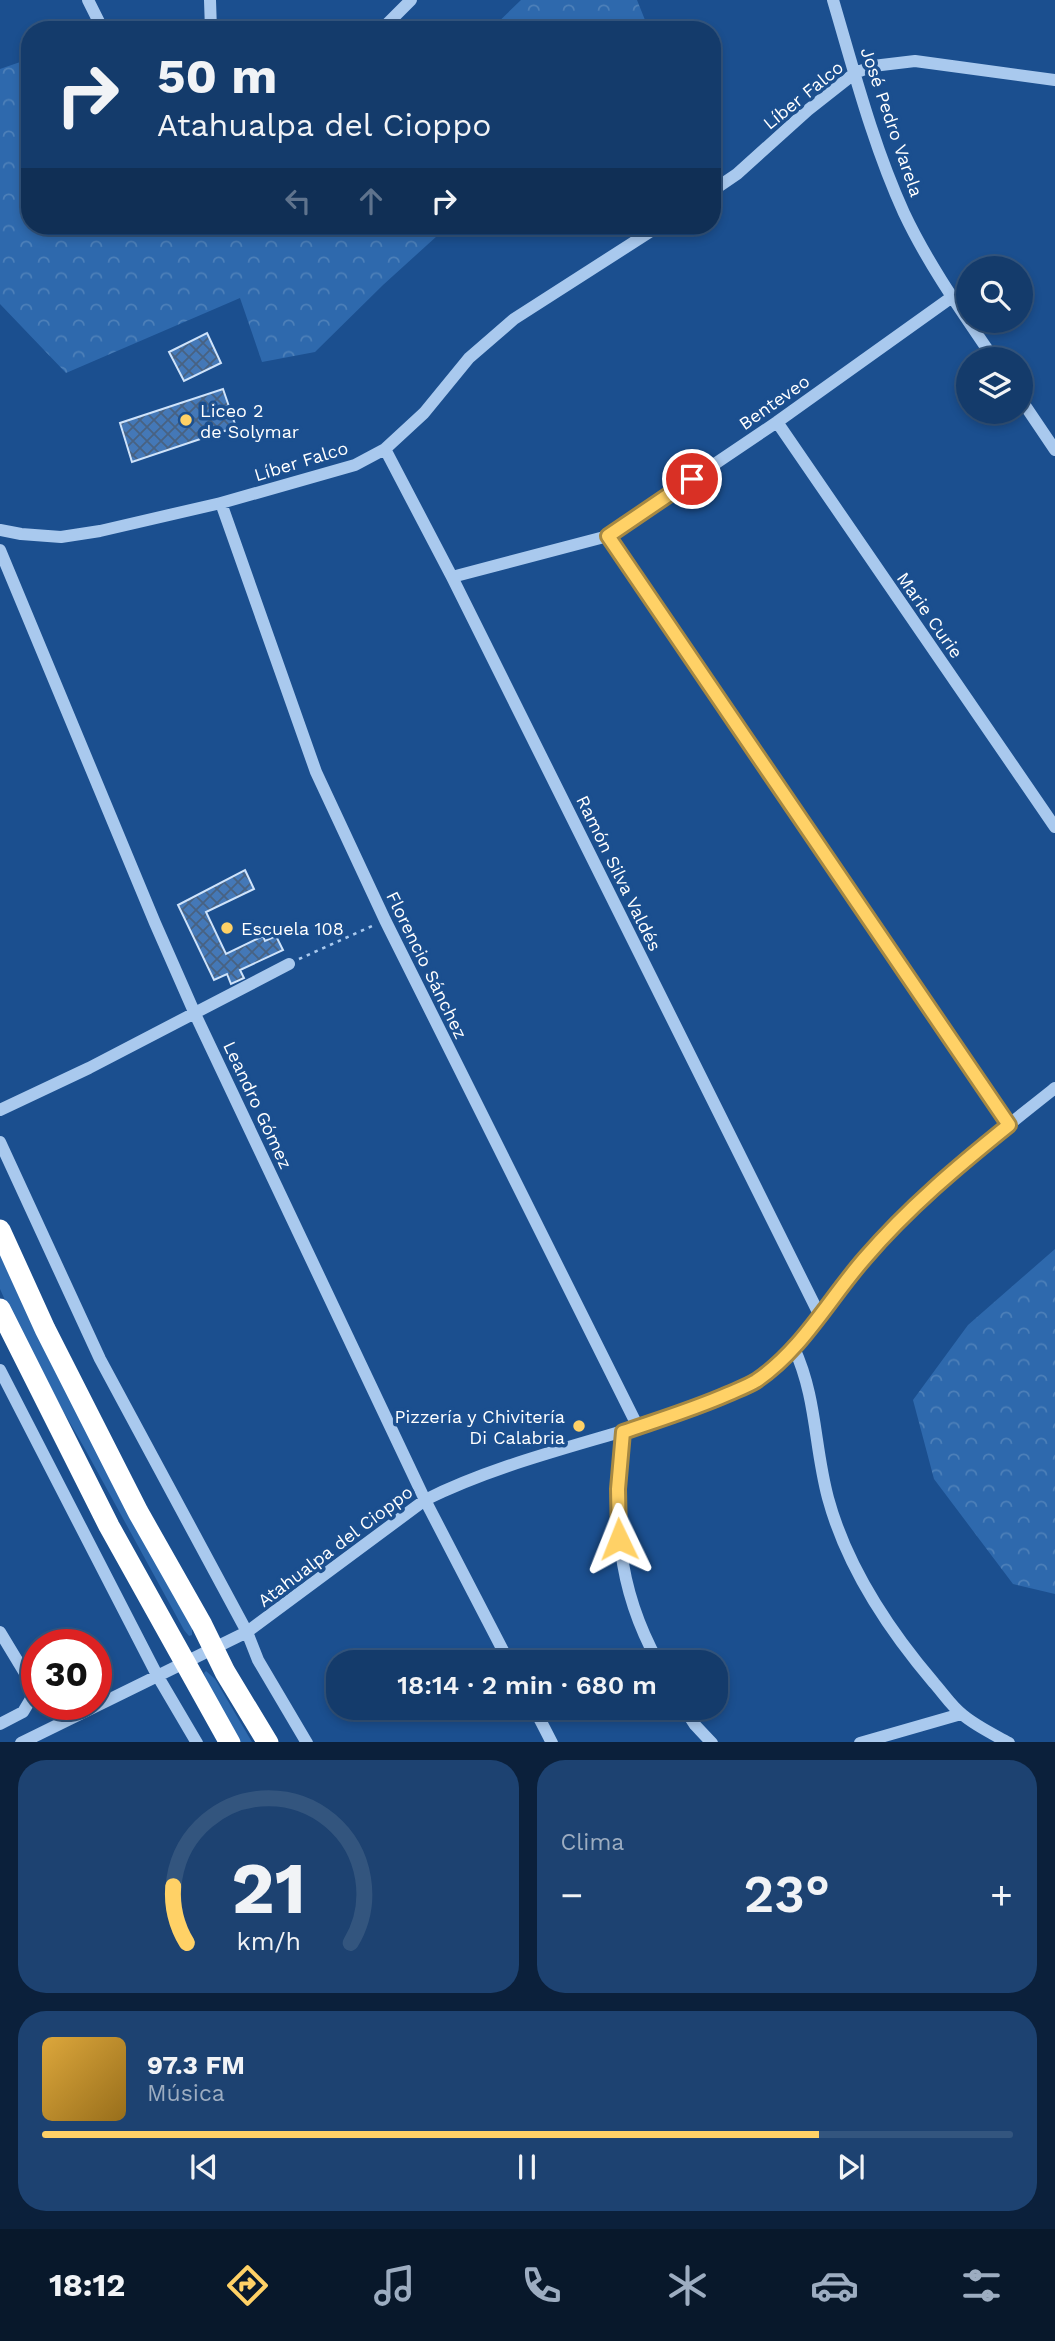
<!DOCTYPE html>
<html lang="es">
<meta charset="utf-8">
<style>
:root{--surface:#143b6b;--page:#1d4271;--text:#f1f3f6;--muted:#9dadc1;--line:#33557e;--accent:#ffd166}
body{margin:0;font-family:"Work Sans",sans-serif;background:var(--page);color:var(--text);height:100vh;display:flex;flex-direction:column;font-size:26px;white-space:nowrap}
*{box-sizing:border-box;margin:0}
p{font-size:23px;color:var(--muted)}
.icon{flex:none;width:38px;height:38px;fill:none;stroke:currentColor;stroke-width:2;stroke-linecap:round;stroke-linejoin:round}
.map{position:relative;height:1742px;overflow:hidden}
.drawer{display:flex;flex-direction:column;gap:18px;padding:18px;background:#0b203b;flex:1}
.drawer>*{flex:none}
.hud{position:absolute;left:21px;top:21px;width:700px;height:214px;border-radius:28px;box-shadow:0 4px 10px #0003,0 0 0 2px var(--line);background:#143b6b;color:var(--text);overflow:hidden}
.tools{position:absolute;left:956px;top:256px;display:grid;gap:14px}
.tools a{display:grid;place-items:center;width:77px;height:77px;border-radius:50%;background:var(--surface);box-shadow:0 4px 10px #0003,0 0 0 2px var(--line);font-size:35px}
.speed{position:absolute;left:21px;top:1629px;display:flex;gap:14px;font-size:35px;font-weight:700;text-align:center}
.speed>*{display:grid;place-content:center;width:91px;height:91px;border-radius:50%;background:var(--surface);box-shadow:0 4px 10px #0003,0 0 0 2px var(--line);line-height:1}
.speed .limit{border:10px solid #d22;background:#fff;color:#111}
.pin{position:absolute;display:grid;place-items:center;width:60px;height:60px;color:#fff;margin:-30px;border:4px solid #fff;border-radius:50%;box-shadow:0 2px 7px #0007}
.me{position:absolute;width:77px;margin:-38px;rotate:358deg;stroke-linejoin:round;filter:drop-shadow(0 0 5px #0008)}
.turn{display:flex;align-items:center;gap:24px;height:147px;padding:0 21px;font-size:32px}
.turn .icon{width:91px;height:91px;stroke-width:2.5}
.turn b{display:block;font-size:49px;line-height:60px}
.lanes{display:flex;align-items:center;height:66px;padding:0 21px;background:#0003;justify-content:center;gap:35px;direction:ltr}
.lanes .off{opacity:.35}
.big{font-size:52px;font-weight:600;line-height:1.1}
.drawer .widget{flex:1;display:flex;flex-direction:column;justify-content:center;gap:10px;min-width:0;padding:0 24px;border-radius:28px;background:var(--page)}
.drawer .dial{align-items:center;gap:0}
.dial svg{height:182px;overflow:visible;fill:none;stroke:var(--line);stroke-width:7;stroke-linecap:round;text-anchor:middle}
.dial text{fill:var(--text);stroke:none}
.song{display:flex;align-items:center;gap:21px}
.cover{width:84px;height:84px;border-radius:10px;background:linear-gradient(135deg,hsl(40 70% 55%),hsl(40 70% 35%))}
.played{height:7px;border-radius:4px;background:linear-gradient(90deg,var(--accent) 80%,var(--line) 80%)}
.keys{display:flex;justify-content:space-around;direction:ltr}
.heat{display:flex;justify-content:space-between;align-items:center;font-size:38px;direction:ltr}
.drawer .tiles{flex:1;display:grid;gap:18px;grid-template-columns:1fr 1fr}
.widget:last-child{grid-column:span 2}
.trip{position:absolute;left:326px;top:1650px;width:402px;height:70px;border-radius:28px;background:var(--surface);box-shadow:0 4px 10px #0003,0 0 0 2px var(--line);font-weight:600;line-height:70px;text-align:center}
.menu{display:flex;height:112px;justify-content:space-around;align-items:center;background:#08182b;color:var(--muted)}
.menu .icon{width:49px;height:49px}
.menu .selected{color:var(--accent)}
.menu b{font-size:32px;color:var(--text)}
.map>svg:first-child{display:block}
.grass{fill:#2e69ad}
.forest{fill:url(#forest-crowns)}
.building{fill:url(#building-cross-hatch);stroke:#cfe3fa;stroke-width:2}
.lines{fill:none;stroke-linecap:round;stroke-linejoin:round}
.path{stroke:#a9c9ee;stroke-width:2.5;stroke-dasharray:3.5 5;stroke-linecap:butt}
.minor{stroke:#a9c9ee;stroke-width:12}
.highway{stroke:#fff;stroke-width:21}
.route-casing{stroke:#a68842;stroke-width:18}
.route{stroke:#ffd166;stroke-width:12}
.poi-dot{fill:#ffd166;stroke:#1b4f8f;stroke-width:2.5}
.labels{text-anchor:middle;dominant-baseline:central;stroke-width:7;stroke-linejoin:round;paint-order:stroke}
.street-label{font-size:18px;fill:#fff;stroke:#1b4f8f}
.poi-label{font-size:18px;fill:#fff;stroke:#1b4f8f;text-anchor:start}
</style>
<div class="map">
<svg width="1055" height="1743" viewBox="0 0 1055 1743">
<defs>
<pattern id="forest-crowns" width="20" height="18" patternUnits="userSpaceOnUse" patternTransform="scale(1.75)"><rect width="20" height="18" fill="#2e69ad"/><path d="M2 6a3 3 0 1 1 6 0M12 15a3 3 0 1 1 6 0" fill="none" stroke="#4d80b9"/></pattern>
<pattern id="building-cross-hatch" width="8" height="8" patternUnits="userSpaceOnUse" patternTransform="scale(1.75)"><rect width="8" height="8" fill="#4478b7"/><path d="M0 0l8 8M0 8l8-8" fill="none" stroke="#486282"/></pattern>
</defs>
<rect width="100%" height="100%" fill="#1b4f8f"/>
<!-- grass -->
<path class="grass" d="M0 1250 192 1625V1635L189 1636 184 1630 85 1449 26 1347 0 1289Z
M206 1671 215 1679 252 1742H240L207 1686 204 1673Z"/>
<!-- forest -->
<path class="forest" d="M521 0H637L649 30H490Z
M26 60 30 70V226H448L383 285 315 352 262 362 240 298 66 373 0 304V69Z
M1055 1249V1594L1013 1584 934 1479 913 1400 968 1325Z"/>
<!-- building -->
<path class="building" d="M207 333 221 363 184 381 169 352Z
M223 389 236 427 132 462 120 423Z
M245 870 254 889 206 912 226 954 263 936 265 941 276 936 283 950 240 970 244 978 231 984 227 974 214 980 178 905Z"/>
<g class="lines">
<!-- path -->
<path class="path" d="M299 959 372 926"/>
<!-- minor -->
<path class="minor" d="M88 0 103 30
M210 0 211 30
M833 0C854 71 873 145 904 213 928 264 962 312 994 359
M381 30 411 0
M712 191 737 174 808 110 855 73 873 66 915 61 1055 80
M1020 398 1055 450
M777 422 1055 827
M385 449 452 577 819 1314
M221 503 316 772 385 920 638 1427
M0 530 21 534 61 537 100 531 221 503 355 465 385 449 424 413 469 358 514 319 659 226
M608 536 1009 1125
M0 550 155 923 195 1014 425 1500 509 1662
M452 577 608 536 777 422 952 297
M0 1110 89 1068 289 964
M0 1142 100 1359 247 1632 258 1660 307 1743
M794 1348C817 1398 814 1446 828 1498 847 1568 888 1629 934 1683 943 1693 952 1707 963 1715 976 1726 993 1734 1009 1743
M0 1370 157 1675 197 1743
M623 1432C614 1518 615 1584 658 1662
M0 1632 29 1680 32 1697 23 1712 0 1724
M534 1708 552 1743
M684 1708 695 1725 712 1743
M21 1743 247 1632 425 1500C501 1462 586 1444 665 1418 695 1408 727 1398 754 1382 800 1355 831 1296 866 1256 923 1192 988 1141 1055 1088
M860 1743 961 1714"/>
<!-- highway -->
<path class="highway" d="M0 1230 45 1329 138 1512 202 1625 225 1672 268 1743
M0 1309 109 1526 230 1743"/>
</g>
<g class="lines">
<defs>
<path id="route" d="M619 1539 618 1489 623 1432C658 1420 694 1409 728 1394 737 1390 748 1386 756 1381 802 1350 829 1299 865 1258 908 1208 958 1166 1009 1125L608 536 692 479"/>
</defs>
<!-- route casing -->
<use href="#route" class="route-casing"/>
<!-- route -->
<use href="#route" class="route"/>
</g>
<!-- markers -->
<g class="poi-dot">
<circle cx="186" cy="420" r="7"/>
<circle cx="227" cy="928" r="7"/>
<circle cx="579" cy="1426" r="7"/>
</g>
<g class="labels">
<!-- street labels -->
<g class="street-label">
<text transform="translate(803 95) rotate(-39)">Líber Falco</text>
<text transform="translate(892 122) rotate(71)">José Pedro Varela</text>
<text transform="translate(774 402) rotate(-35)">Benteveo</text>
<text transform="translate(301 461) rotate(-17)">Líber Falco</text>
<text transform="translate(930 615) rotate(55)">Marie Curie</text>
<text transform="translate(619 873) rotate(64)">Ramón Silva Valdés</text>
<text transform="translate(427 965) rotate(64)">Florencio Sánchez</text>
<text transform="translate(258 1105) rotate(65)">Leandro Gómez</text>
<text transform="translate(335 1546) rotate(-37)">Atahualpa del Cioppo</text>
</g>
<!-- poi labels -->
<g class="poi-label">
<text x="200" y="410">Liceo 2<tspan x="200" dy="21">de Solymar</tspan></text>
<text x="241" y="928">Escuela 108</text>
<text x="565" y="1416" text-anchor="end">Pizzería y Chivitería<tspan x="565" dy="21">Di Calabria</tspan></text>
</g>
</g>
</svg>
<div class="tools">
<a><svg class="icon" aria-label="search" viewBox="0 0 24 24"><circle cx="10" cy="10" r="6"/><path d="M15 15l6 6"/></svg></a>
<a><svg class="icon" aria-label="layers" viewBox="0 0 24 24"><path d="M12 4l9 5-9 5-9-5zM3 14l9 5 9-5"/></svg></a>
</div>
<div class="speed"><div class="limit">30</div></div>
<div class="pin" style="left:692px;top:479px;background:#d93025"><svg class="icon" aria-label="arrive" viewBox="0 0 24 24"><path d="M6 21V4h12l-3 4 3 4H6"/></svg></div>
<svg class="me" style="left:619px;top:1539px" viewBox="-20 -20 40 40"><path d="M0-17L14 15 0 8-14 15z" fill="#ffd166" stroke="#fff" stroke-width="4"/></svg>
<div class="trip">18:14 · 2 min · 680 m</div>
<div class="hud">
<div class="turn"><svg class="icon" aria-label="right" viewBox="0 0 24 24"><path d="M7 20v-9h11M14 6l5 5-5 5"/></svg><div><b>50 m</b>Atahualpa del Cioppo</div></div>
<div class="lanes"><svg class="icon off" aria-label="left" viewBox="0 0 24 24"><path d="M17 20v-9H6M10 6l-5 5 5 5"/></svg><svg class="icon off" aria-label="ahead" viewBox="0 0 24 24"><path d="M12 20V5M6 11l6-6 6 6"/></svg><svg class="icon" aria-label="right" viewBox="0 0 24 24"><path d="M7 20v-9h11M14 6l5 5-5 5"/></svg></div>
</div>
</div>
<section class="drawer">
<div class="tiles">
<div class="widget dial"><svg viewBox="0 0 100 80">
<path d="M14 69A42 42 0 1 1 86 69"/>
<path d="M14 69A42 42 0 0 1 8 44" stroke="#ffd166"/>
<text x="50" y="56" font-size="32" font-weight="700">21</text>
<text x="50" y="72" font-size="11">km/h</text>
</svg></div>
<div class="widget"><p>Clima</p>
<div class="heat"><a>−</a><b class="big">23°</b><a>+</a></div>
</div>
<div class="widget">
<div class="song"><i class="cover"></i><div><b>97.3 FM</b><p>Música</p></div></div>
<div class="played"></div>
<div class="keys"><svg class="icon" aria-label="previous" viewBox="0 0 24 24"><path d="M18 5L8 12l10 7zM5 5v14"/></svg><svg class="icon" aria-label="pause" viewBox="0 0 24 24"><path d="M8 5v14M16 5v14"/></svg><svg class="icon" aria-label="next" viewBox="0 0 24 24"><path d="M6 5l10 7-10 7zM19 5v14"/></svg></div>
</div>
</div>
</section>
<nav class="menu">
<b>18:12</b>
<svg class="icon selected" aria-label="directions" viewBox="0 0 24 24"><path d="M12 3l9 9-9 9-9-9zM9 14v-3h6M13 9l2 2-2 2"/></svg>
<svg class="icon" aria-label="music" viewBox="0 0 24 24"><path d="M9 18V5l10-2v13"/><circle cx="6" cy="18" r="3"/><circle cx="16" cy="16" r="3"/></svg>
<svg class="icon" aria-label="phone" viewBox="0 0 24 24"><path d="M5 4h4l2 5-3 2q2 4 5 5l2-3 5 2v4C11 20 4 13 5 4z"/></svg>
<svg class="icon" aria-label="climate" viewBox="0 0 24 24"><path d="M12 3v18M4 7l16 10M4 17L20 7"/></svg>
<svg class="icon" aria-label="car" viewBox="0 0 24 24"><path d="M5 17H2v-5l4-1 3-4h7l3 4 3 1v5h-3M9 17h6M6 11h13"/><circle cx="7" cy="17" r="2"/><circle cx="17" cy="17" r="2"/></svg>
<svg class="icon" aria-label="filters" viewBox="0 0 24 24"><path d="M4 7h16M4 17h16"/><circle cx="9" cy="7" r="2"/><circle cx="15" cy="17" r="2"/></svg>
</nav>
